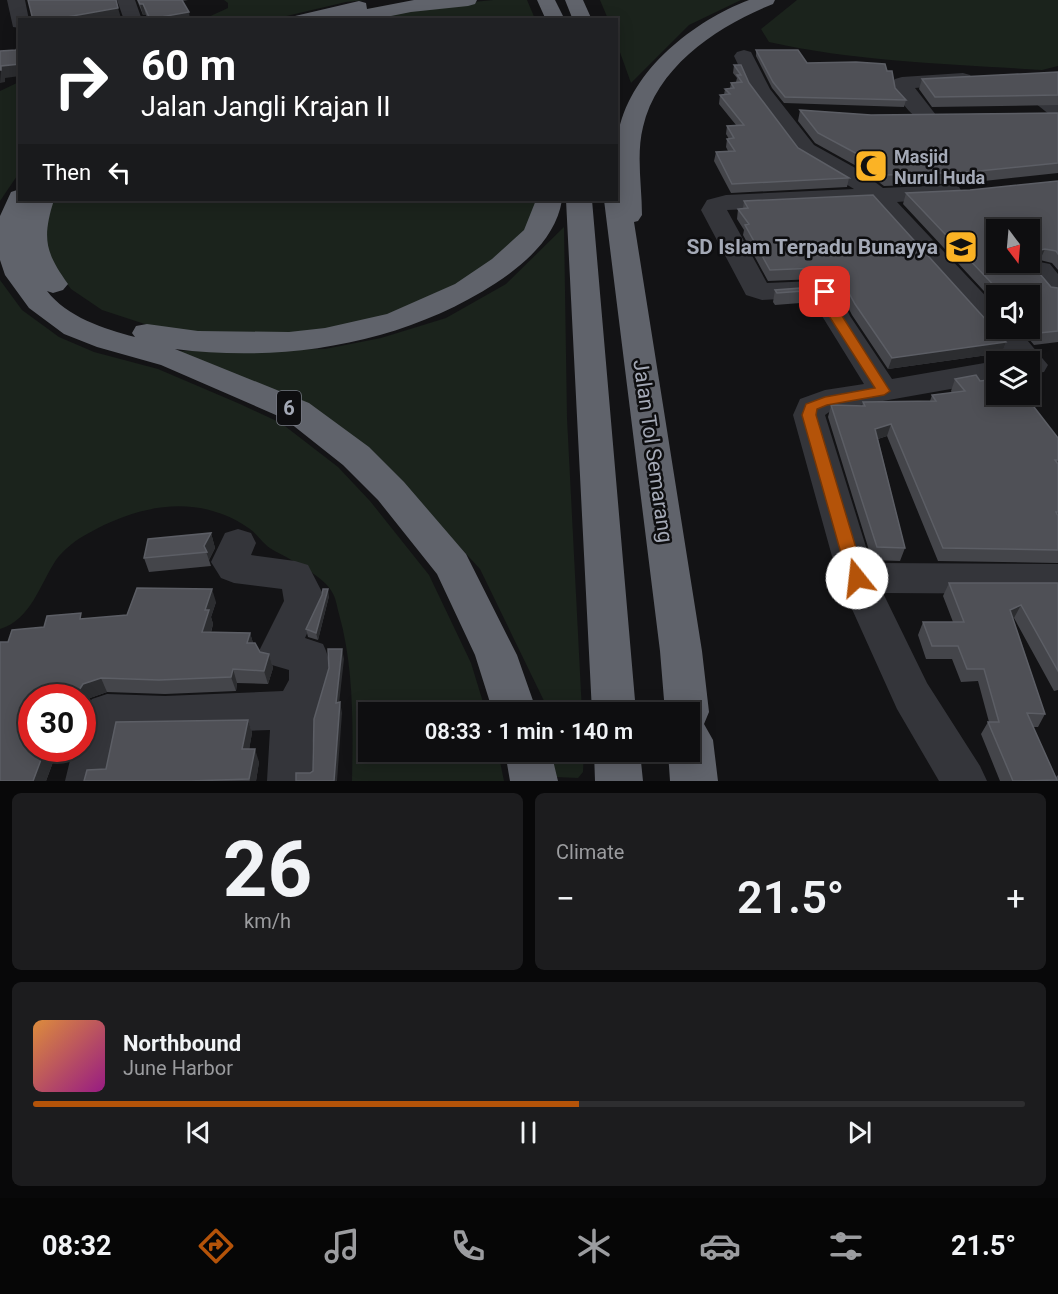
<!DOCTYPE html>
<meta charset="utf-8">
<style>
:root{--surface:#0e0e10;--page:#1c1c1e;--text:#f1f3f6;--muted:#9b9c9f;--line:#2e2e30;--accent:#b45309}
body{margin:0;font-family:Roboto,sans-serif;background:var(--page);color:var(--text);height:100vh;display:flex;flex-direction:column;font-size:22px;white-space:nowrap}
*{box-sizing:border-box;margin:0}
p{font-size:20px;color:var(--muted)}
.icon{flex:none;width:33px;height:33px;fill:none;stroke:currentColor;stroke-width:2;stroke-linecap:round;stroke-linejoin:round}
.map{position:relative;height:781px;overflow:hidden}
.side{display:flex;flex-direction:column;gap:12px;padding:12px;background:#080809;flex:1}
.side>*{flex:none}
.guide{position:absolute;left:18px;top:18px;width:600px;height:183px;border-radius:0px;box-shadow:0 3px 15px #0003,0 0 0 2px var(--line);background:#202124;color:#fff;overflow:hidden}
.needle{width:39px;rotate:164deg}
.controls{position:absolute;left:986px;top:219px;display:grid;gap:12px}
.controls a{display:grid;place-items:center;width:54px;height:54px;border-radius:0px;background:var(--surface);box-shadow:0 3px 15px #0003,0 0 0 2px var(--line);font-size:30px}
.speed{position:absolute;left:18px;top:684px;display:flex;gap:12px;font-size:30px;font-weight:700;text-align:center}
.speed>*{display:grid;place-content:center;width:78px;height:78px;border-radius:50%;background:var(--surface);box-shadow:0 3px 15px #0003,0 0 0 2px var(--line);line-height:1}
.speed .limit{border:9px solid #d22;background:#fff;color:#111}
.pin{position:absolute;display:grid;place-items:center;width:51px;height:51px;color:#fff;margin:-26px;border-radius:12px;box-shadow:0 3px 9px #0006}
.me{position:absolute;width:66px;margin:-33px;rotate:344deg;stroke-linejoin:round;filter:drop-shadow(0 0 4px #0008)}
.turn{display:flex;align-items:center;gap:21px;height:126px;padding:0 24px;font-size:27px}
.turn .icon{width:78px;height:78px;stroke-width:2.5}
.turn b{display:block;font-size:42px;line-height:51px}
.then{display:flex;align-items:center;height:57px;padding:0 24px;background:#0003;gap:12px;font-size:22px}
.big{font-size:45px;font-weight:600;line-height:1.1}
.side .widget{flex:1;display:flex;flex-direction:column;justify-content:center;gap:9px;min-width:0;padding:0 21px;border-radius:9px;background:var(--page)}
.side .dial{align-items:center;gap:0}
.dial b{font-size:78px;line-height:1}
.song{display:flex;align-items:center;gap:18px}
.cover{width:72px;height:72px;border-radius:9px;background:linear-gradient(135deg,hsl(30 70% 55%),hsl(310 70% 35%))}
.played{height:6px;border-radius:3px;background:linear-gradient(90deg,var(--accent) 55%,var(--line) 55%)}
.keys{display:flex;justify-content:space-around;direction:ltr}
.heat{display:flex;justify-content:space-between;align-items:center;font-size:33px;direction:ltr}
.side .tiles{flex:1;display:grid;gap:12px;grid-template-columns:1fr 1fr}
.widget:last-child{grid-column:span 2}
.trip{position:absolute;left:358px;top:702px;width:342px;height:60px;border-radius:0px;background:var(--surface);box-shadow:0 3px 15px #0003,0 0 0 2px var(--line);font-weight:600;line-height:60px;text-align:center}
.tab-bar{display:flex;height:96px;justify-content:space-around;align-items:center;background:#060606;color:var(--muted)}
.tab-bar .icon{width:42px;height:42px}
.tab-bar .current{color:var(--accent)}
.tab-bar b{font-size:27px;color:var(--text)}
.map>svg:first-child{display:block}
.green{fill:#1b231c}
.lines{fill:none;stroke-linecap:round;stroke-linejoin:round}
.minor{fill:#34353a;fill-rule:evenodd}
.highway{fill:#60636b;fill-rule:evenodd}
.wall{fill:#44454a}
.shaded-wall{fill:#2c2d30}
.building{fill:#4f5056;stroke:#5c5e65;stroke-width:1.5}
.route{fill:#b45309;stroke:#753606;stroke-width:1.5}
.labels{text-anchor:middle;dominant-baseline:central;stroke-width:5;stroke-linejoin:round;paint-order:stroke}
.far-poi-label{font-size:18px;font-weight:bold;fill:#a4a9b6;stroke:#0e0e10;text-anchor:start}
.shield{fill:#0e0e10;stroke:#777a84;stroke-width:1.5}
.shield-label{font-size:20px;font-weight:bold;fill:#a4a9b6}
.poi-label{font-size:21px;font-weight:bold;fill:#a4a9b6;stroke:#0e0e10;text-anchor:end}
.street-label{font-size:21px;fill:#a4a9b6;stroke:#0e0e10}
</style>
<div class="map">
<svg width="1058" height="781" viewBox="0 0 1058 781">
<rect width="100%" height="100%" fill="#131315"/>
<!-- green -->
<path class="green" d="M224 0H366L346 2 274 19H204L228 8V3Z
M493 0H527L535 19 354 20 413 8Z
M600 0H741L689 25 631 83 617 44 616 20 608 19Z
M797 0H1058V66L1042 70C951 64 859 62 769 42L761 29Z
M19 82V173L0 201V91Z
M51 200H539L533 221 510 251 465 283 419 305 359 325 251 338 157 328 102 310 71 289 51 263 42 226Z
M564 227 567 418 582 712H547L546 705 480 569 378 458 170 351 325 349 381 338 446 318 506 284Z
M0 280 22 310 59 337 94 352 158 369 240 404 281 423 338 467 370 501 429 575 471 663 486 712H369V752H498L504 781H352C353 726 354 667 339 614 337 607 336 598 332 592 325 577 288 558 273 550 264 545 258 535 250 529 198 492 138 505 87 534 77 539 63 550 56 560 40 584 31 620 0 629Z
M550 752H584L583 772 578 778 555 777Z"/>
<g class="lines">
<!-- minor -->
<path class="minor" d="M7 0H25L29 20H20V28L13 27Z
M117 0H135L142 20H124Z
M744 50 751 52 770 89 814 145 859 170 883 188 950 185 959 187 962 192 959 197 897 202 996 307V328H1017L1048 365 1044 372 1029 374V362H1013L871 203 727 210 767 283 815 281 835 286 850 316 892 379 996 361 997 362 996 381 832 410 825 415 871 563 1058 564V594L883 593 927 683 980 766 987 781H939L897 709 838 578 793 415 800 399 825 390 864 384 822 316 813 297 762 300 746 295 701 210 707 200 726 195 854 189 798 155 750 90 734 56 737 52Z
M963 73 970 75 973 79 970 83 915 88 936 115 933 120C913 125 899 99 892 83L895 79 902 77Z
M1017 73 1024 75 1058 100V116L1050 115 1010 83 1007 79 1010 75Z
M1040 262 1050 264 1058 274V299L1048 297 1026 270 1030 264Z
M238 529 251 533 256 543 251 555 295 561 308 565 322 592V601L305 638 323 644C341 681 318 694 314 729 312 746 313 764 313 781H267L270 730 165 734 120 733 111 781H65L73 748H82V712L92 699 107 694 165 696 283 691 289 680V670L265 663 259 651 284 601 282 589 234 583 221 578 211 562 225 533Z"/>
<!-- highway -->
<path class="highway" d="M414 0H477L475 4 468 6 411 12 371 20H293L295 16 359 1 366 3 367 9Z
M537 0H555L565 20H546Z
M565 0H583L592 20H573Z
M749 0H775L773 4C718 26 657 66 643 127 636 155 642 186 642 215L638 221 634 222 702 651 709 712 704 724 713 740 718 781H670L668 752H690V712H665L660 651 604 200H616C616 177 614 152 619 130 632 69 694 21 749 0Z
M20 189V200H54C42 238 45 252 68 284L63 290 53 293 47 291C67 317 104 329 135 337L132 333 136 326 147 324 198 331 289 332 325 328 387 314 455 284 492 259 524 230 536 200H562C556 237 526 263 496 283 402 344 285 363 175 349L309 403 369 447 404 482 466 554 517 655 537 712H493L475 655 437 574 378 500 343 465 285 419 161 365 97 347 64 334 29 308 5 275 0 260V216L11 192Z
M566 200H592L636 712H592Z
M505 752H551L558 781H510Z
M594 752H640L643 781H595Z"/>
</g>
<!-- wall -->
<path class="wall" d="M137 0H188L182 1 190 20H148L146 15H143Z
M756 50 807 63 887 71 895 88 906 100 904 107 784 103 772 88 756 56Z
M734 65 749 83 798 148 849 178 847 187 731 193 714 161 716 152 728 151 726 147 727 139H729L726 134 727 126 736 125 719 104 720 95H724L725 89 730 88 731 83 736 82 737 78 733 73Z
M1058 72V105L932 107 919 89 922 79Z
M800 110 871 115 1058 113V173L966 183 884 186 860 168 815 143 798 121Z
M1058 181V270L1052 263 1040 260 1030 262 1051 287 1058 288V342L1034 345 1020 328H1029V296H996V304L903 204 906 193 970 190Z
M744 201 1006 342 1002 353 888 369 852 315 836 284 815 279 768 281 743 235 744 230 737 219 738 209 743 208Z
M775 290H816L813 302 775 305 773 302Z
M955 379 980 381 1058 438V563L938 561 887 436 878 439 905 548 900 561 872 560 828 417 831 405 862 406 863 402 930 401 932 395 952 393 951 391Z
M211 533 215 548 209 560 211 566 149 572 144 558Z
M949 583H1058V690L1054 691 1014 618H1013L1045 714 1038 727H1033L1056 777 1058 775V781H1000L981 734 988 722H989L978 681 961 682 952 659H926L918 635 923 622H953L943 596Z
M322 595 329 596 318 640 308 637 306 629Z
M216 602 211 617 213 624 211 633H250L253 643 260 652 269 654 273 668 268 684 237 683 236 691 165 694 107 692 90 698 32 748H71L68 761 53 762 46 781H0L8 642 84 619 127 615Z
M248 720 252 733 249 749 259 762 256 781H84L106 769Z"/>
<!-- shaded-wall -->
<path class="shaded-wall" d="M140 4H143L146 15H143Z
M118 8 121 18 114 20H50Z
M189 12 190 20H150V19Z
M20 64V76L5 78V82L0 83 1 66Z
M1045 249 1040 260 1028 263 1032 252Z
M1006 342 1002 353 888 369 892 358Z
M891 424 887 436 871 441 875 429Z
M211 533 215 548 209 560 204 546Z
M212 589 216 602 211 617 213 624 207 646 202 632 205 610Z
M328 589 329 596 318 640 316 633Z
M1021 605 1014 618 1004 622 1010 610Z
M250 633 254 646 247 643Z
M342 649 344 659 338 713 336 703Z
M269 654 273 668 268 684 264 671Z
M233 669 237 683 236 691 231 677Z
M101 678 107 692 90 698 82 708V698H74L83 684Z
M340 702 342 713 337 781H334Z
M248 720 252 733 247 762 242 749Z
M61 748H71L68 761Z
M45 749 53 762 46 781H33Z
M255 749 259 762 256 781H250L249 779Z"/>
<!-- building -->
<path class="building" d="M28 0H116L118 8 50 20H33Z
M138 0H182L189 12 150 19 143 4H140Z
M18 46H20V64L1 66V70H0V51L16 50Z
M756 50H798L807 63 856 62 885 64 887 71H892L895 88 906 100 785 97 773 82Z
M734 65H741L749 83 798 148 849 178 732 184 716 152 735 151 727 139 734 138 727 126 744 125 720 95 730 94 725 89 734 88 731 83 742 82 737 75H741Z
M1058 72V95L935 97 922 79Z
M800 110 871 115 1058 113V163L969 172 886 175 863 157 818 133Z
M1058 181V254L1056 251 1045 249 1032 252 1029 259V230H996V262H1029V261L1051 287 1058 288V331L1039 333 1029 322V296H1002V294L906 193 970 190Z
M873 195 1006 342 892 358 855 304 838 273 817 268 770 270 745 225 749 224 738 209 748 208 744 201Z
M814 287 816 290 777 293 775 290Z
M976 375 980 381 996 379V394H1024L1058 438V460H1055L1058 464V512H1056L1058 516V550L943 548 891 424 875 429 905 548 877 547 831 405 865 406 863 402 936 401 932 395 965 391 955 379Z
M211 533 204 546 207 552 144 558 148 539Z
M949 583H1058V671L1021 605 1010 610 1045 714 1027 713 1057 780 1013 781 988 722H999L984 669H967L958 646H932L923 622H964Z
M137 588 212 589 205 610H209L202 632 250 633 247 643H255L260 652 269 654 264 671 233 669 231 677 159 680 101 678 83 684 74 698H32V748H52L45 749 33 781H0V642H8L12 630 44 627 47 616 81 613 80 619 127 615Z
M323 589H328L316 633 306 629 322 595Z
M328 649H342L336 703 340 702 334 781H296V773H310L313 771 314 719 329 668Z
M248 720 242 749H255L249 779 189 781H84L87 770 106 769 116 722Z"/>
<!-- route -->
<path class="route" d="M825 288 831 292 842 316 890 391 884 395 827 405 817 409 816 415 865 578 862 583 857 585 851 583 848 578 802 415 806 404 825 397 875 388 829 316 819 292Z"/>
<!-- icons -->
<defs>
<symbol id="mosque-square" viewBox="-11 -11 22 22"><rect x="-9" y="-9" width="18" height="18" rx="4" fill="#fbb325" stroke="#0e0e10"/><path d="M3.5-4.9A6 6 0 1 0 3.5 4.9A5 5 0 1 1 3.5-4.9Z" fill="#111"/></symbol>
<symbol id="school-square" viewBox="-11 -11 22 22"><rect x="-9" y="-9" width="18" height="18" rx="4" fill="#fbb325" stroke="#0e0e10"/><path d="M0-5L7-2L0 1L-7-2ZM-4 1L0 2.5L4 1V4Q0 6-4 4Z" fill="#111"/></symbol>
</defs>
<g fill-rule="evenodd">
<use href="#mosque-square" x="852" y="147" width="38" height="38"/>
<use href="#school-square" x="942" y="228" width="38" height="38"/>
</g>
<g class="labels">
<!-- far-poi labels -->
<g class="far-poi-label">
<text x="894" y="156">Masjid<tspan x="894" dy="21">Nurul Huda</tspan></text>
</g>
<!-- shield labels -->
<rect class="shield" x="277" y="391" width="24" height="34" rx="4.5"/>
<g class="shield-label">
<text x="289" y="408">6</text>
</g>
<!-- poi labels -->
<g class="poi-label">
<text x="938" y="247">SD Islam Terpadu Bunayya</text>
</g>
<!-- street labels -->
<g class="street-label">
<text transform="translate(653 451) rotate(82)">Jalan Tol Semarang</text>
</g>
</g>
</svg>
<div class="controls">
<a><svg class="needle" viewBox="-14 -14 28 28"><path d="M0-13l5 13h-10z" fill="#e53935"/><path d="M0 13l5-13h-10z" fill="#9b9c9f"/></svg></a>
<a><svg class="icon" aria-label="sound" viewBox="0 0 24 24"><path d="M4 9h4l5-4v14l-5-4H4zM17 9q2 3 0 6"/></svg></a>
<a><svg class="icon" aria-label="layers" viewBox="0 0 24 24"><path d="M12 4l9 5-9 5-9-5zM3 14l9 5 9-5"/></svg></a>
</div>
<div class="speed"><div class="limit">30</div></div>
<div class="pin" style="left:825px;top:292px;background:#d93025"><svg class="icon" aria-label="arrive" viewBox="0 0 24 24"><path d="M6 21V4h12l-3 4 3 4H6"/></svg></div>
<svg class="me" style="left:857px;top:578px" viewBox="-20 -20 40 40"><circle r="19" fill="#fff"/><path d="M0-13L10 11 0 6-10 11z" fill="#b45309"/></svg>
<div class="trip">08:33 · 1 min · 140 m</div>
<div class="guide">
<div class="turn"><svg class="icon" aria-label="right" viewBox="0 0 24 24"><path d="M7 20v-9h11M14 6l5 5-5 5"/></svg><div><b>60 m</b>Jalan Jangli Krajan II</div></div>
<div class="then">Then<svg class="icon" aria-label="left" viewBox="0 0 24 24"><path d="M17 20v-9H6M10 6l-5 5 5 5"/></svg></div>
</div>
</div>
<section class="side">
<div class="tiles">
<div class="widget dial"><b>26</b><p>km/h</p></div>
<div class="widget"><p>Climate</p>
<div class="heat"><a>−</a><b class="big">21.5°</b><a>+</a></div>
</div>
<div class="widget">
<div class="song"><i class="cover"></i><div><b>Northbound</b><p>June Harbor</p></div></div>
<div class="played"></div>
<div class="keys"><svg class="icon" aria-label="previous" viewBox="0 0 24 24"><path d="M18 5L8 12l10 7zM5 5v14"/></svg><svg class="icon" aria-label="pause" viewBox="0 0 24 24"><path d="M8 5v14M16 5v14"/></svg><svg class="icon" aria-label="next" viewBox="0 0 24 24"><path d="M6 5l10 7-10 7zM19 5v14"/></svg></div>
</div>
</div>
</section>
<nav class="tab-bar">
<b>08:32</b>
<svg class="icon current" aria-label="directions" viewBox="0 0 24 24"><path d="M12 3l9 9-9 9-9-9zM9 14v-3h6M13 9l2 2-2 2"/></svg>
<svg class="icon" aria-label="music" viewBox="0 0 24 24"><path d="M9 18V5l10-2v13"/><circle cx="6" cy="18" r="3"/><circle cx="16" cy="16" r="3"/></svg>
<svg class="icon" aria-label="phone" viewBox="0 0 24 24"><path d="M5 4h4l2 5-3 2q2 4 5 5l2-3 5 2v4C11 20 4 13 5 4z"/></svg>
<svg class="icon" aria-label="climate" viewBox="0 0 24 24"><path d="M12 3v18M4 7l16 10M4 17L20 7"/></svg>
<svg class="icon" aria-label="car" viewBox="0 0 24 24"><path d="M5 17H2v-5l4-1 3-4h7l3 4 3 1v5h-3M9 17h6M6 11h13"/><circle cx="7" cy="17" r="2"/><circle cx="17" cy="17" r="2"/></svg>
<svg class="icon" aria-label="filters" viewBox="0 0 24 24"><path d="M4 7h16M4 17h16"/><circle cx="9" cy="7" r="2"/><circle cx="15" cy="17" r="2"/></svg>
<b>21.5°</b>
</nav>
